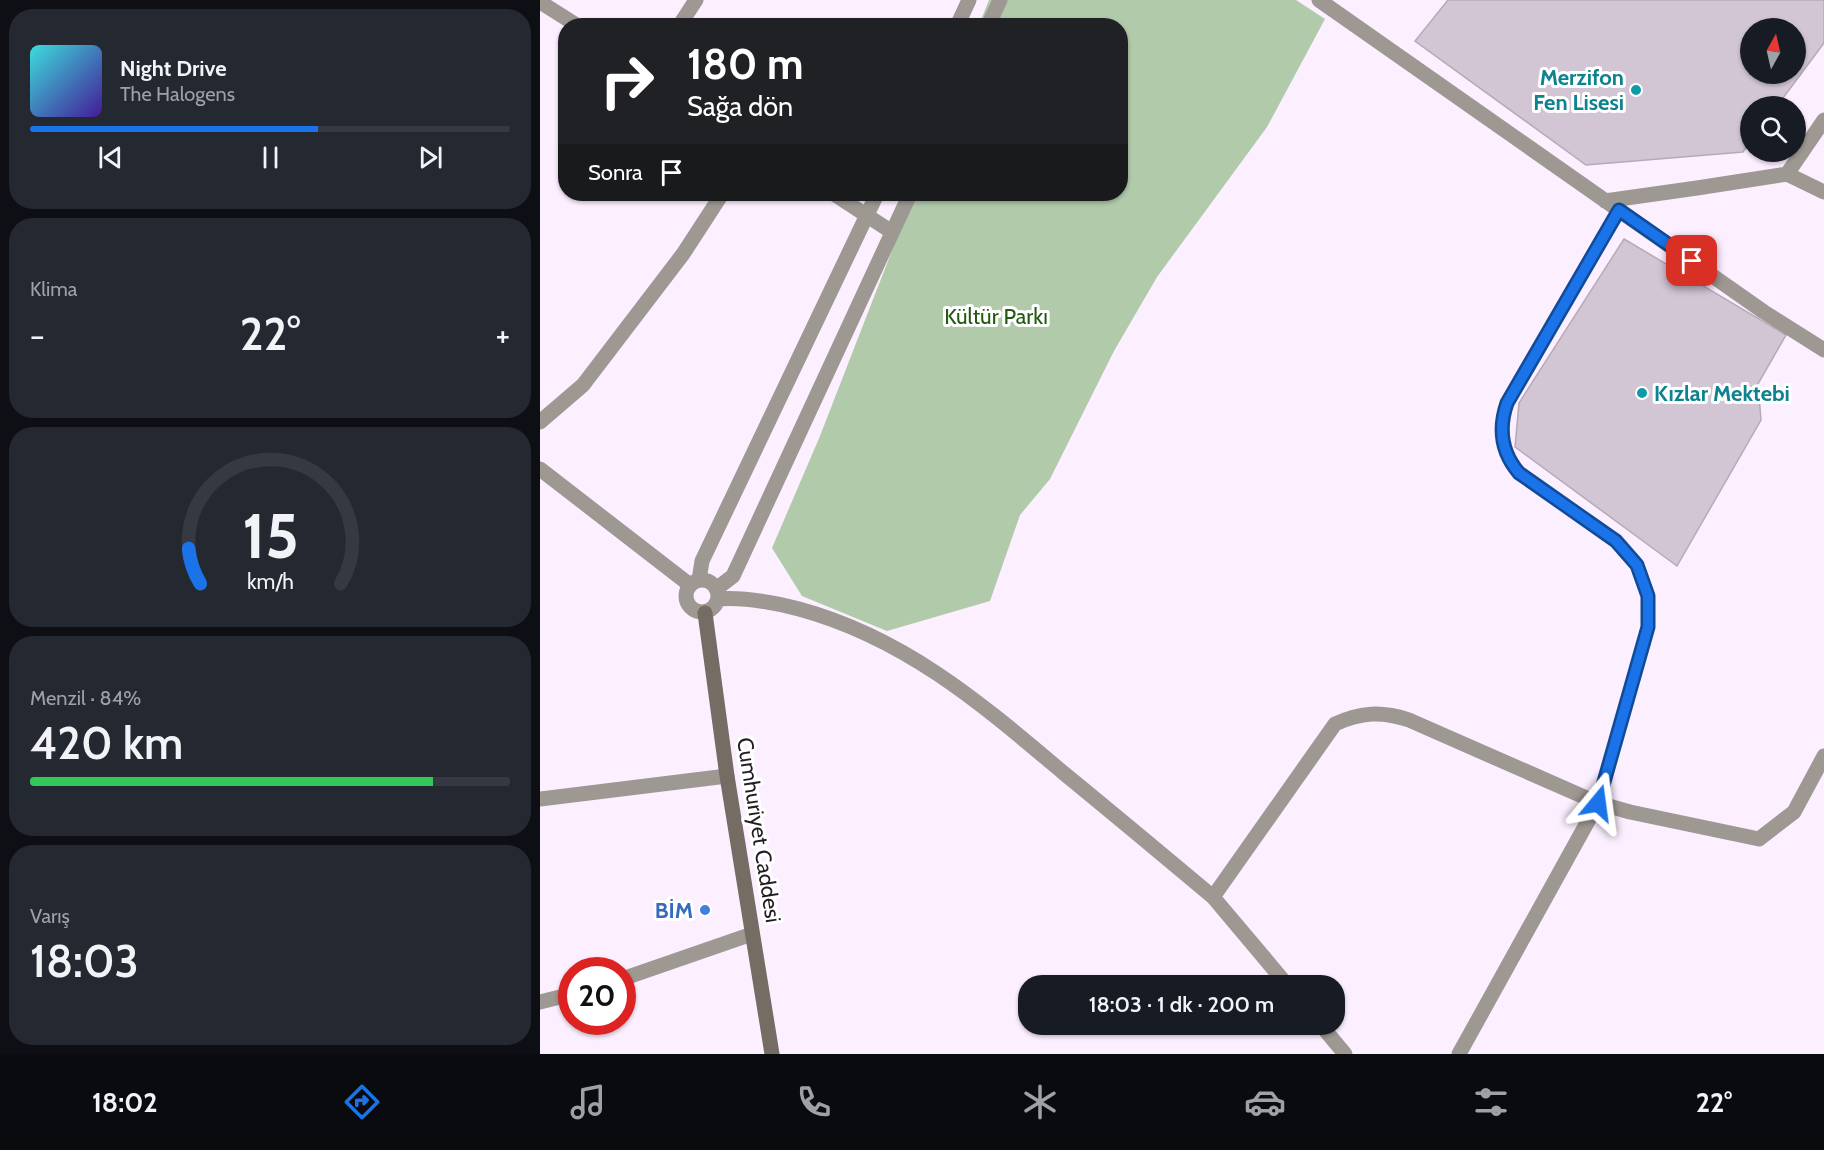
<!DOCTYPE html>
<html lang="tr">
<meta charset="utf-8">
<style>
:root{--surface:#171b24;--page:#242831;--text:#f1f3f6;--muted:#9ea1a6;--line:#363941;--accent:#1a73e8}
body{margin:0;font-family:Cabin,sans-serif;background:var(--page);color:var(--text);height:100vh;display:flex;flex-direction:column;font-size:22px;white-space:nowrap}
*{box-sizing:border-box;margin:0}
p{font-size:20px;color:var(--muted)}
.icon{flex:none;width:33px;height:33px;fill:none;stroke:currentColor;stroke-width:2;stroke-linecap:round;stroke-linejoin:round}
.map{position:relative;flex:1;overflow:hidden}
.sheet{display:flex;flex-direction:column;gap:9px;padding:9px;background:#0d0f14;width:540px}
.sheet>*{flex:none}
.hud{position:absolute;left:18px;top:18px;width:570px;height:183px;border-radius:24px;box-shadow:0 2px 4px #0004;background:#202124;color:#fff;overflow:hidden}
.needle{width:39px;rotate:8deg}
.buttons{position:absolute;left:1200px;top:18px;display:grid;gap:12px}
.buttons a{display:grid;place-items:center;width:66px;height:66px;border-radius:50%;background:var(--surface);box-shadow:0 2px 4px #0004;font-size:30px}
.speed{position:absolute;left:18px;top:957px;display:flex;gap:12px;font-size:30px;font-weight:700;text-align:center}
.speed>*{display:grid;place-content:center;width:78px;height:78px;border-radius:50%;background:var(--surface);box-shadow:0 2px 4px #0004;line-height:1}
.speed .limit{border:9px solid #d22;background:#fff;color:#111}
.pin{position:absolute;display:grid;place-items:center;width:51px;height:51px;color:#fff;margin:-26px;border-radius:12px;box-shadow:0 3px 9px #0006}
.me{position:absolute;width:66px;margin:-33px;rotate:16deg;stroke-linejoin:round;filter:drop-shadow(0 0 4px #0008)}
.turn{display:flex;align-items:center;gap:21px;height:126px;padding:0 30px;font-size:27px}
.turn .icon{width:78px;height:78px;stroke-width:2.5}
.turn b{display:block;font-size:42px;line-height:51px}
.then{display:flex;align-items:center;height:57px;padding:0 30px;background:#0003;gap:12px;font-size:22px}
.big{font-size:45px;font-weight:600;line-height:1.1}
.sheet .tile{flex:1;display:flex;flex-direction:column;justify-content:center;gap:9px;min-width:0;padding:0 21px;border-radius:24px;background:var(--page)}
.sheet .dial{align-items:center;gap:0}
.dial svg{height:156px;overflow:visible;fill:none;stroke:var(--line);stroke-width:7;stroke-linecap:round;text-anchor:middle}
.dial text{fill:var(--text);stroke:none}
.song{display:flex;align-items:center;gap:18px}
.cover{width:72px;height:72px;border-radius:9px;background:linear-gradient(135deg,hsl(180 70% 55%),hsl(260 70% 35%))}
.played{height:6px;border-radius:3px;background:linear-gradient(90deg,var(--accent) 60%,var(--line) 60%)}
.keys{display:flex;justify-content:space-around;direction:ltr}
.heat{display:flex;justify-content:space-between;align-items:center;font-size:33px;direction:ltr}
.charge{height:9px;border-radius:4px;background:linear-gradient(90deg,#34c759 84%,var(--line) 0)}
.trip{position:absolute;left:478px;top:975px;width:327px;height:60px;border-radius:24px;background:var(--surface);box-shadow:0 2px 4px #0004;font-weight:600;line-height:60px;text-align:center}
.tab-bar{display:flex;height:96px;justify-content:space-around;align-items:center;background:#090b0e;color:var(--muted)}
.tab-bar .icon{width:42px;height:42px}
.tab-bar .on{color:var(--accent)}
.tab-bar b{font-size:27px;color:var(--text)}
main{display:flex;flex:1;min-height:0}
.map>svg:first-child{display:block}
.green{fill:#b0caaa}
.building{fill:#d2c6d5;stroke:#b5aab8;stroke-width:1.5;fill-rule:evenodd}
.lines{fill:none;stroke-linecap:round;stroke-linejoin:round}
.service{stroke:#9e9892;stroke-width:12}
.minor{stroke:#9e9892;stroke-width:15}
.tertiary{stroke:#9e9892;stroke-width:15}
.secondary{stroke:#756c64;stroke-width:15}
.route-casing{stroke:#114b97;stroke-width:15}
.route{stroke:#1a73e8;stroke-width:10}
.culture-dot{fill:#0f9aa8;stroke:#fff;stroke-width:2}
.shop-dot{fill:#3f7fe0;stroke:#fff;stroke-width:2}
.labels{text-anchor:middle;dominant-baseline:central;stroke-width:6;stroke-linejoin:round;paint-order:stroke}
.culture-label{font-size:22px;font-weight:bold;fill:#0d838f;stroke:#fff;text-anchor:end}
.park-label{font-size:22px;fill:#235a12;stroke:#fff}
.street-label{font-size:22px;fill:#211d22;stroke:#fff}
.shop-label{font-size:22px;font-weight:bold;fill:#366cbe;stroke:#fff;text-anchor:end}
</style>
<main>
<section class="sheet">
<div class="tile">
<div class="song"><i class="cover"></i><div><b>Night Drive</b><p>The Halogens</p></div></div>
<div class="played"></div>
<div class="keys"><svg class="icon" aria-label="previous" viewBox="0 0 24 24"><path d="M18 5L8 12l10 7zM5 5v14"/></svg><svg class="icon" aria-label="pause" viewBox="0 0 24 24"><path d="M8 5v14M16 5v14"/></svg><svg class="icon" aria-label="next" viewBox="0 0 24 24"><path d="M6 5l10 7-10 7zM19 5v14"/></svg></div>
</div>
<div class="tile"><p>Klima</p>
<div class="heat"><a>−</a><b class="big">22°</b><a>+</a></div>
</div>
<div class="tile dial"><svg viewBox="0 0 100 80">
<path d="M14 69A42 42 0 1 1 86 69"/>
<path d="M14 69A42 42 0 0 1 8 51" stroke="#1a73e8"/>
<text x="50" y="56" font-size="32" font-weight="700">15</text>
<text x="50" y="72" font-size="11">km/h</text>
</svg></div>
<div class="tile"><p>Menzil · 84%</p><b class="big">420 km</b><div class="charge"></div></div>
<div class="tile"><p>Varış</p><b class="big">18:03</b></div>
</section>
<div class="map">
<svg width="1284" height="1054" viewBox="0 0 1284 1054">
<rect width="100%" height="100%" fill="#fcefff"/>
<!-- green -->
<path class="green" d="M449 0H756L785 19 727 127 617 277 574 351 510 479 480 515 450 601 347 631 262 596 232 548 280 436 374 194H580V26L439 25Z"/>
<!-- building -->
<path class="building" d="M908 0H1284V43L1237 106H1210V142L1203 152 1046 165 875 41ZM1210 28H1256V74H1210Z
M1084 239 1246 335 1218 384 1221 420 1137 566 975 447 979 403Z"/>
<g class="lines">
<!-- service -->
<path class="service" d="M1058 803 1108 628V596L1097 565 1076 541 979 473 972 465 963 444 961 430 963 416 967 403 1079 210"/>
<!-- minor -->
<path class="minor" d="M779 0 1224 312 1284 350
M0 2 38 26
M139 26 156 0
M417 26 429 0
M448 26 460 0
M1247 174 1284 120
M294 194 352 232
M1065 201 1157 188 1247 174 1284 192
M0 422 43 385 143 254 182 194
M159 580 162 561 337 194
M146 596a16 16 0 1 1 32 0a16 16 0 1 1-32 0Z
M176 589 193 576 370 194
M178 599C206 597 232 602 259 609 366 638 443 705 526 775 575 815 624 856 673 897
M0 799 187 776
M82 979 212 934
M748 986 673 897 795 724C821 712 842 711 869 720L1058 803
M0 1002 32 994
M780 1024 805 1054
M919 1054 1058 803 1090 812 1219 839 1254 812 1284 756"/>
<!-- tertiary -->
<path class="tertiary" d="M0 469 150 585"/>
<!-- secondary -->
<path class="secondary" d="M165 613 187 776 232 1054"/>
</g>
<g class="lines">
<defs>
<path id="route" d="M1058 803 1108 627V596L1097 565 1076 541 979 473C961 452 958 429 967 403L1079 210 1152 261"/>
</defs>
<!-- route casing -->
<use href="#route" class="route-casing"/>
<!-- route -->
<use href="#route" class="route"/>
</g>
<!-- markers -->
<g class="culture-dot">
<circle cx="1096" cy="90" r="6"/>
<circle cx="1102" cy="393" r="6"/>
</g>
<circle class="shop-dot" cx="165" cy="910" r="6"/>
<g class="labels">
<!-- culture labels -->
<g class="culture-label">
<text x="1084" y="77">Merzifon<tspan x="1084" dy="25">Fen Lisesi</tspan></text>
<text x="1114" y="393" text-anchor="start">Kızlar Mektebi</text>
</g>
<!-- park labels -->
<g class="park-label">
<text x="456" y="316">Kültür Parkı</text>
</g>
<!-- street labels -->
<g class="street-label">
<text transform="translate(219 830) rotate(81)">Cumhuriyet Caddesi</text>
</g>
<!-- shop labels -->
<g class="shop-label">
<text x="153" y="910">BİM</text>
</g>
</g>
</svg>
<div class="buttons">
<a><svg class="needle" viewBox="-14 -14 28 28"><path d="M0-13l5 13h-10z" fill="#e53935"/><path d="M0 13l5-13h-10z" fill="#9ea1a6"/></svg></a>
<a><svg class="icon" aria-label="search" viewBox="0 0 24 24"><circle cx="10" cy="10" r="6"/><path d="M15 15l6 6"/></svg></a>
</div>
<div class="speed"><div class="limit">20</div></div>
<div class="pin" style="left:1152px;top:261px;background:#d93025"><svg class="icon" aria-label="arrive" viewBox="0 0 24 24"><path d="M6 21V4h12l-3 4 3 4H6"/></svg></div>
<svg class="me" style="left:1058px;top:803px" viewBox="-20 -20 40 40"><path d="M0-17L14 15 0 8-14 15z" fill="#1a73e8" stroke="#fff" stroke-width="4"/></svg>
<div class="trip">18:03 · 1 dk · 200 m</div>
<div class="hud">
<div class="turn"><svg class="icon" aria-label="right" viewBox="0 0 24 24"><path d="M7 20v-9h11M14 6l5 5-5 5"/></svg><div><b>180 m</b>Sağa dön</div></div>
<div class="then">Sonra<svg class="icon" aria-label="arrive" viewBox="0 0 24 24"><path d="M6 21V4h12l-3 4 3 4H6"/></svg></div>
</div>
</div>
</main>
<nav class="tab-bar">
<b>18:02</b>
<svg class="icon on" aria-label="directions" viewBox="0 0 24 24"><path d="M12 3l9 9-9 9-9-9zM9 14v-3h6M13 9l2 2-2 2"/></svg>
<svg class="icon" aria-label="music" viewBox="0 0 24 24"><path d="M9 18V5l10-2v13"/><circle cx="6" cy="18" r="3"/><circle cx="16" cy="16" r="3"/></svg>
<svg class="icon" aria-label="phone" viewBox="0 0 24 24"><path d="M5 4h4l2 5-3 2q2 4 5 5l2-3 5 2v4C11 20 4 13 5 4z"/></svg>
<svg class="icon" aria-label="climate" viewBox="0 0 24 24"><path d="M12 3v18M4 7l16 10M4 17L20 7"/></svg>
<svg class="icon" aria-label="car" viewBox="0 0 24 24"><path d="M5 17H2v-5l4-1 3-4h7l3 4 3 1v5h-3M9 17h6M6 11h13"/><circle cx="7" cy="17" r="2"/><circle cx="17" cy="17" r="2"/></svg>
<svg class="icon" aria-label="filters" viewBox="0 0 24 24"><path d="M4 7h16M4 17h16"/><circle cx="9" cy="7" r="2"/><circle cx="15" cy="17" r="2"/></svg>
<b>22°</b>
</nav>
